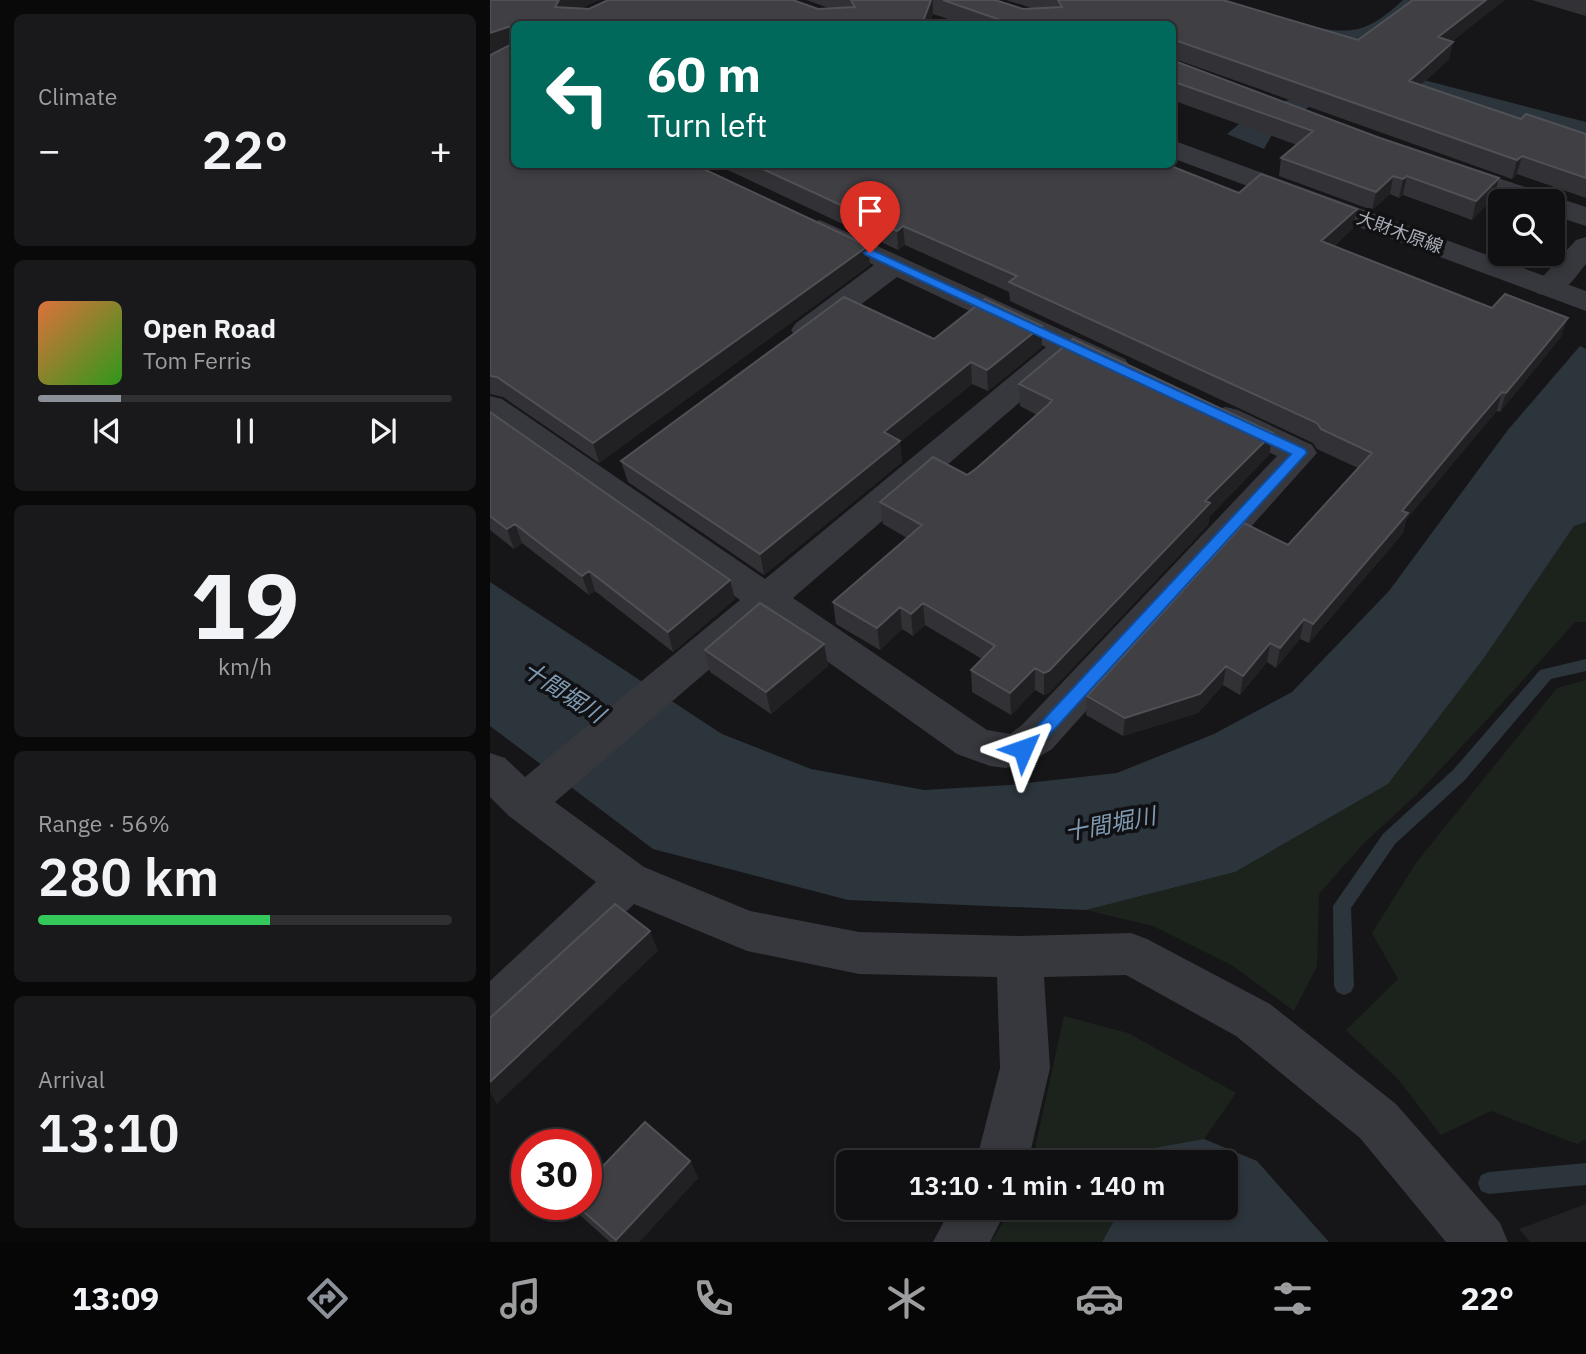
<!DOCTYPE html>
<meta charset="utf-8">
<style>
:root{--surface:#101012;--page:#19191b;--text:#f1f3f6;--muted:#9c9d9f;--line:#303032;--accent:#8c9099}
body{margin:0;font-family:"IBM Plex Sans","Noto Sans JP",sans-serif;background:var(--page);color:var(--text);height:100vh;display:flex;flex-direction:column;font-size:26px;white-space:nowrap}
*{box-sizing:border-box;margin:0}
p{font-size:23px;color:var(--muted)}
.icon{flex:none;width:38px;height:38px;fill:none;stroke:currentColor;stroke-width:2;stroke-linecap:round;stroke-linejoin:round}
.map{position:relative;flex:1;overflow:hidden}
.drawer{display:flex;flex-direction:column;gap:14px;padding:14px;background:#09090a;width:490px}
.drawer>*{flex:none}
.banner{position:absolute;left:21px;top:21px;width:665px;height:147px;border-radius:10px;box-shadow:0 4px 10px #0003,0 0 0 2px var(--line);background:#00695c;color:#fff;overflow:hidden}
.tools{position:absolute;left:998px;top:189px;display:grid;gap:14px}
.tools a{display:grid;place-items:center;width:77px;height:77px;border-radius:10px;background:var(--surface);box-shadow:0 4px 10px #0003,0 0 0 2px var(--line);font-size:35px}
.speed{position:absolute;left:21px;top:1129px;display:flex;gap:14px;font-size:35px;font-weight:700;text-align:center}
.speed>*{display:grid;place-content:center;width:91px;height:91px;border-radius:50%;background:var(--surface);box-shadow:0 4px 10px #0003,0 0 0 2px var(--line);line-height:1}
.speed .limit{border:10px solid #d22;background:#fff;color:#111}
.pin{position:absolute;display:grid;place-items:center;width:60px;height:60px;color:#fff;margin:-72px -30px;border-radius:50% 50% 50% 0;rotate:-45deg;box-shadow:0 0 7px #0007}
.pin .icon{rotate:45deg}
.me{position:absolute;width:77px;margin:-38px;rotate:47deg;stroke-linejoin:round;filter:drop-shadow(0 0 5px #0008)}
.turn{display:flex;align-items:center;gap:24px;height:147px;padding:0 21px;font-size:32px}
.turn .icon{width:91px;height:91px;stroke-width:2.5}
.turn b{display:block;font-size:49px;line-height:60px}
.big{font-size:52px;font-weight:600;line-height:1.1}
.drawer .widget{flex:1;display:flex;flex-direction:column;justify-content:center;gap:10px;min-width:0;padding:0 24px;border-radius:10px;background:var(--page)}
.drawer .dial{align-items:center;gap:0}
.dial b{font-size:91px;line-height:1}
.song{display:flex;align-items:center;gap:21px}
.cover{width:84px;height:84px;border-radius:10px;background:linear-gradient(135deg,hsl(20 70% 55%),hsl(110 70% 35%))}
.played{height:7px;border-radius:4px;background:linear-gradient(90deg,var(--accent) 20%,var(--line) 20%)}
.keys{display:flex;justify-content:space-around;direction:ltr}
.heat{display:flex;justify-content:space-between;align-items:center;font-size:38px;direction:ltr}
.charge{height:10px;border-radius:5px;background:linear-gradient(90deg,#34c759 56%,var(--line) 0)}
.trip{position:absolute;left:346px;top:1150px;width:402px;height:70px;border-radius:10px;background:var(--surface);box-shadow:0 4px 10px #0003,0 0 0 2px var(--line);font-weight:600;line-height:70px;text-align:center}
.tab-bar{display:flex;height:112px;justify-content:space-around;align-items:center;background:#060607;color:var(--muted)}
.tab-bar .icon{width:49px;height:49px}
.tab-bar .on{color:var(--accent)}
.tab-bar b{font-size:32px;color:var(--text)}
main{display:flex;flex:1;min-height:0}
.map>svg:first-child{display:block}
.built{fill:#222225}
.green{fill:#1c231d}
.water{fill:#2c353c}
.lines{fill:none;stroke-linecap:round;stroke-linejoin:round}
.stream{fill:#2c353c;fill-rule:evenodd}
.minor{fill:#37383d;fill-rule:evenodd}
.tertiary{fill:#37383d;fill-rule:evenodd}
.wall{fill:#323236}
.shaded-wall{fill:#212124}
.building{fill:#3f3f44;stroke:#4f5156;stroke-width:2}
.route{fill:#1a73e8;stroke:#114b97;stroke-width:2}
.labels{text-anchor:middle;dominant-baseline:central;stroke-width:7;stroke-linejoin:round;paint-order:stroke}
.far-street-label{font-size:18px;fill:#a8adb8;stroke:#111113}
.water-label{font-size:23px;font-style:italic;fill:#7f9bb3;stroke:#111113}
</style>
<main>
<section class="drawer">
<div class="widget"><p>Climate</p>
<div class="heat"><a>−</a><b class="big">22°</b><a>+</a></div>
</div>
<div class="widget">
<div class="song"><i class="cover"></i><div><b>Open Road</b><p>Tom Ferris</p></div></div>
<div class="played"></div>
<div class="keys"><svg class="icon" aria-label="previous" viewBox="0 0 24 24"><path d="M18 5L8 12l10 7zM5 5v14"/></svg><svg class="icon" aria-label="pause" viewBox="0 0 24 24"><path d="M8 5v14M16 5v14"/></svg><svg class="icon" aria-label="next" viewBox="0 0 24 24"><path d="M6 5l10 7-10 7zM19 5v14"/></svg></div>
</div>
<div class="widget dial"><b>19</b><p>km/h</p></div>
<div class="widget"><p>Range · 56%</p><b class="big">280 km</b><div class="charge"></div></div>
<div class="widget"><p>Arrival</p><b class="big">13:10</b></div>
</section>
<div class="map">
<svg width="1096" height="1242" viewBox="0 0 1096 1242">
<rect width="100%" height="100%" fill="#161618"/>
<!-- built -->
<path class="built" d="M1096 1204V1242H1040L1029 1229Z"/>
<!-- green -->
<path class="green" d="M1096 522V622H1085L1005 711 927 794 872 845 829 894 827 966 804 1011 743 966 663 926 596 910 745 872 898 784 994 658 1084 526Z
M1096 680V1139L1087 1144 1001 1111 951 1135 908 1079 856 1030 908 979 882 933 926 863 1067 688Z
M574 1016 638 1033 746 1093 714 1139 665 1148 657 1162H542Z
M522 1208H631L612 1242H501Z"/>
<!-- water -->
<path class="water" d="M913 0H936L926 78 1096 122V141L835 96 784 131 774 149 737 134 771 106 804 99 809 26C860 33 873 37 913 0Z
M1090 346 1096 349V522L1084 526 994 658 898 784 745 872 596 910 358 900 163 849 0 726V582L232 734 321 769 434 790 520 785 627 773 724 734 802 692 899 591 1017 431Z
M714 1139 767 1161 839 1242H612L631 1208H737V1162H657L664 1148Z"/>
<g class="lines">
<!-- stream -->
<path class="stream" d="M1096 659V671L1061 679 975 780 905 844 861 908 864 986 861 992 854 995 847 992 844 986 843 906 893 834 963 770 1050 670Z
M1096 1163V1185L999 1194 991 1191 988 1183 991 1175 999 1172Z"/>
<!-- minor -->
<path class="minor" d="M956 161 1096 207V226L1062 215V201H1024L946 175 942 169 946 163Z
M330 220 635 359 640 366 635 373 624 376 613 373 581 358 303 598 497 730 520 734 532 725 787 456 724 426 719 418 724 410 736 407 748 410 822 445 827 453 562 749 546 759 516 768 500 766 467 754 278 619 65 802 154 867 260 911 369 932 529 936 641 933 657 939 780 1004 906 1104 1010 1223 1018 1242H956L870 1138 746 1036 636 975 554 977 560 1068 538 1162H486L510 1068 507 977 369 974 257 951 144 904 17 1028 0 1034V981L106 882 19 816 0 797V753L15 758 35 777 250 600 0 423V396L12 399 275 579 556 347 407 277 328 337 317 340 306 337 301 330 306 323 384 265 320 235 315 229 320 223Z
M1096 237V264C1082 281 1072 300 1048 294L1044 288 1048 282 1086 240Z
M461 1208H517L500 1242H443Z"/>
<!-- tertiary -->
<path class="tertiary" d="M682 140 1096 291V311L682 158Z"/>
</g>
<!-- wall -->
<path class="wall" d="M0 0H109L91 8 328 9 339 8 316 0H505L533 9 542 8 516 0H733L868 40 962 41 963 42 959 59 931 85 1031 119 1096 134V198L1027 174 1022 179 682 58V24H473L443 14 439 24H24V164L380 265 109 463 13 397 0 394V55L14 48Z
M1042 0H1096V16Z
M682 60 1004 197 982 220 913 195 909 198 900 194 882 210 789 176 791 158 807 145 682 100Z
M225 164H676L749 193 867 209 863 228 844 246 1071 337 1010 412 1007 411 971 453 916 520 913 533 819 643 810 639 786 668 777 662 750 695 733 685 708 713 633 736 596 715 597 696 798 545 868 468 827 449 823 443 520 301 519 292 415 245 408 250Z
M552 326V347L498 391 482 384 410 442 412 462 274 575 138 482 131 461 444 339Z
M529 384 783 433 779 455 719 517 718 525 559 693 554 695 545 690 521 715 482 692 481 670 492 659 435 625 423 636 412 629 390 650 346 624 343 602 417 538 393 524 390 502 477 475 547 415 530 406Z
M0 412 240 580 245 599 183 652 105 591 99 595 32 543 24 549 0 530Z
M334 644 338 666 281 714 220 672 215 650Z
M200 1161 208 1178 149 1242H120L92 1217 83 1204H96Z"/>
<!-- shaded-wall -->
<path class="shaded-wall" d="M69 0H109L74 17 65 7Z
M441 0H443V14L439 24H432Z
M996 0H1015L945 55 948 37Z
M21 26 24 44 0 53V33Z
M963 42 959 59 915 99 919 81Z
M1032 156 1027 174 1022 179 1027 160Z
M903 176 900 194 882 210 886 192Z
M917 176 913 195 909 198 913 179Z
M1009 178 1004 197 982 220 986 201Z
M867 209 863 228 828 260 831 241Z
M413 226 415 245 408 250 407 231Z
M378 246 380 265 109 463 103 443Z
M1078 318 1071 337 1010 412 1016 393Z
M552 326V347L498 391 497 370Z
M481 362 482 384 410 442 412 462 274 575 270 554 394 432Z
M1012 392 1007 411 916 520 913 533 819 643 823 624 912 511Z
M783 433 779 455 719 517 718 525 559 693 554 695V673L715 501Z
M25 524 32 543 24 549 17 529Z
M99 571 105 591 99 595 92 576Z
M240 580 245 599 183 652 178 632Z
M433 603 435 625 423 636 421 614Z
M410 607 412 629 390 650 387 628Z
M814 619 810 639 786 668 790 648Z
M780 643 777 662 750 695 753 676Z
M334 644 338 666 281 714 276 692Z
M736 666 733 685 708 713 633 736 635 718Z
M545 668V690L521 715 520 693Z
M160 931 168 951 7 1104 0 1093V1082Z
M200 1161 208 1178 149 1242H127L126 1240Z"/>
<!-- building -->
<path class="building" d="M0 0H69L65 7 99 9 118 0H303L328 9 365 7 361 0H441L432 24H24V164H203L378 246 103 443 7 377 0 376V55L22 44 21 26 0 33Z
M453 0H505L533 9 572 7 568 0H733L868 40 923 0H996L948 37 963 42 919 81 1031 119 1036 114 1096 134V178L1032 156 1027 160 682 39V24H522Z
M682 60 890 138 1009 178 986 201 917 176 913 179 903 176 886 192 791 158 823 131 682 81Z
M262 164H676L749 193 771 174 867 209 831 241 1002 308 1015 294 1078 318 1016 393 1012 392 976 434 912 511 918 513 823 624 814 619 790 648 780 643 753 676 736 666 710 694 635 718 597 696 754 523 798 545 882 453 831 429 827 423 519 282 527 276 413 226 407 231Z
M354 297 444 339 495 299 552 326 497 370 481 362 394 432 410 441 270 554 131 461Z
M583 339 783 433 715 501 720 503 559 671 554 673 545 668 520 693 481 670 505 646 433 603 421 614 410 607 387 628 343 602 432 525 390 502 443 457 477 475 487 468 559 404 562 400 529 384Z
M0 412 240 580 178 632 99 571 92 576 25 524 17 529 0 516Z
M270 603 334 644 276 692 215 650Z
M125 904 160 931 0 1082V1018Z
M155 1122 200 1161 126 1240 85 1204H96V1184Z"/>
<!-- route -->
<path class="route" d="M380 249 815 449 817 453 553 742 533 756 527 754 524 749 541 733 801 454 376 255 374 253Z"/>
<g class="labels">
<!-- far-street labels -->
<g class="far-street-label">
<text transform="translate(910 232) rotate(20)">大財木原線</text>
</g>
<!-- water labels -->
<g class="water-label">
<text transform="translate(74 691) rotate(33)">十間堀川</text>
<text transform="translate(620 823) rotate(-11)">十間堀川</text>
</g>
</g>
</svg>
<div class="tools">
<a><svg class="icon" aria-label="search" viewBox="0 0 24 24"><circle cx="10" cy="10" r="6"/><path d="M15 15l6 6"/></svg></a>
</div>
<div class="speed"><div class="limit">30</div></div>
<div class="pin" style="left:380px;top:253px;background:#d93025"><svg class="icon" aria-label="arrive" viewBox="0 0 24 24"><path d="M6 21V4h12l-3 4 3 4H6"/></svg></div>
<svg class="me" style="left:533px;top:749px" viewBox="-20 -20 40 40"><path d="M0-17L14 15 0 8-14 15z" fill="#1a73e8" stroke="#fff" stroke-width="4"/></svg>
<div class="trip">13:10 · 1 min · 140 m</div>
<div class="banner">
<div class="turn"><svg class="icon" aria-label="left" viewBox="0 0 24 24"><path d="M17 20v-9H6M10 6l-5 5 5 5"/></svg><div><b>60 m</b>Turn left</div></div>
</div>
</div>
</main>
<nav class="tab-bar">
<b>13:09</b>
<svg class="icon on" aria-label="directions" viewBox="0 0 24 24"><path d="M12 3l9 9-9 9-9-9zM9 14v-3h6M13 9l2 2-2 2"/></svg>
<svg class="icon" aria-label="music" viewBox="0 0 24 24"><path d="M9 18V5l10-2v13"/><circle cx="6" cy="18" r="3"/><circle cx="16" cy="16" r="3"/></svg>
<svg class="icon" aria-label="phone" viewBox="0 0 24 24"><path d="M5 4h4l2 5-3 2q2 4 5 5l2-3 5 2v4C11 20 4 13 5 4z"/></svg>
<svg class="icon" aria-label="climate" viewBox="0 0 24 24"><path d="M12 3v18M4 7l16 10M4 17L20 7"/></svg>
<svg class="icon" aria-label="car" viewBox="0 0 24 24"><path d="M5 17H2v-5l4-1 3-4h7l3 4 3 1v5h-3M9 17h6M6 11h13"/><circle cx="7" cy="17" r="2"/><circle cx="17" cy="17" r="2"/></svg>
<svg class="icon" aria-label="filters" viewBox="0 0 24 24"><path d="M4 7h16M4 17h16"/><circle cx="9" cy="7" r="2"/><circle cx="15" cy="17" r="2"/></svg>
<b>22°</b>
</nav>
